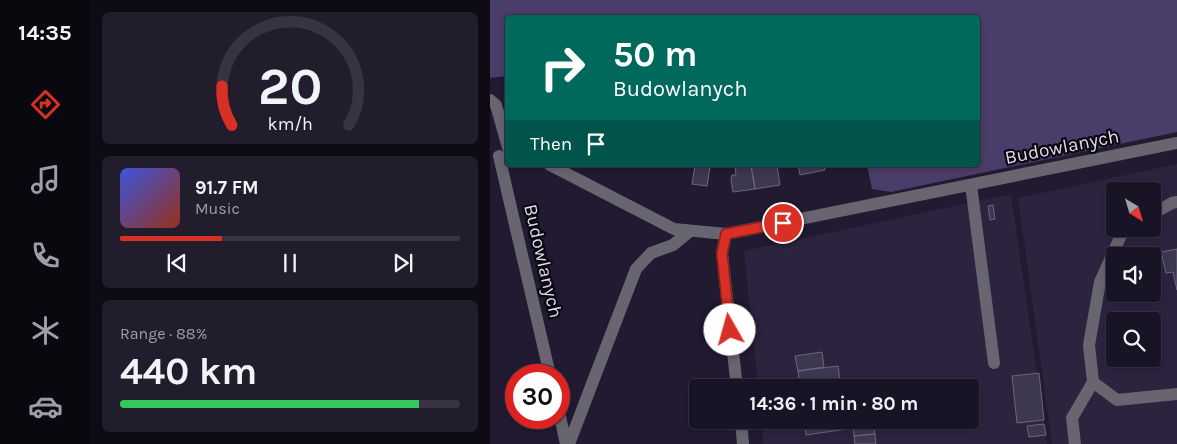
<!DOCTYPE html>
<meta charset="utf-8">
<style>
:root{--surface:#191425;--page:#221d2d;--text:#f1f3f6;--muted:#9f9ea7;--line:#373342;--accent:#d93025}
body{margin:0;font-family:Karla,sans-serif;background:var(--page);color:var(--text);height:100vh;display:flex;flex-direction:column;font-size:19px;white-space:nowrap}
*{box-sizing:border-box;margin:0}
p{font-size:16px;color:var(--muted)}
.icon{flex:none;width:28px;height:28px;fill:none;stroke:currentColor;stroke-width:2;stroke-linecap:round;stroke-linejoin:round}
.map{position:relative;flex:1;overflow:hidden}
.side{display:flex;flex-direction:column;gap:12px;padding:12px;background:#0e0b14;width:400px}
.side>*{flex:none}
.top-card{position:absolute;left:15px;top:15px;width:475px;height:152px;border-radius:5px;box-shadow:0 2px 8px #0003,0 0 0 1px var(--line);background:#00695c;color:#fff;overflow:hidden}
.needle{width:32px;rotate:142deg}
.controls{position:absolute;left:616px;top:182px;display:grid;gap:10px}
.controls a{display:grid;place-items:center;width:55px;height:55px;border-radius:5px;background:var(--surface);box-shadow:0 2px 8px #0003,0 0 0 1px var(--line);font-size:25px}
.speed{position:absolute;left:15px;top:364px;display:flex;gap:10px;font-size:25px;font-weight:700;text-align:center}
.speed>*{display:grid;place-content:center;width:65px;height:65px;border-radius:50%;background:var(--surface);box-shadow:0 2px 8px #0003,0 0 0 1px var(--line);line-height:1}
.speed .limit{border:8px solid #d22;background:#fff;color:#111}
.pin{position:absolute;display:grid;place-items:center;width:42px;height:42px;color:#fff;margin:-21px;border:2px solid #fff;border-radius:50%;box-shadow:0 1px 5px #0007}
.me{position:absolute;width:55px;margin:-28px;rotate:353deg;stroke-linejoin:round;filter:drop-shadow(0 0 4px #0008)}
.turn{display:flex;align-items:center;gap:18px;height:105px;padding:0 25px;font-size:22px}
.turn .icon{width:65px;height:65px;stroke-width:2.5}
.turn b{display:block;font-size:35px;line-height:42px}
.then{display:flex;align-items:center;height:48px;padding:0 25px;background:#0003;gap:10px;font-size:19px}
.big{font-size:38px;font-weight:700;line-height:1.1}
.side .tile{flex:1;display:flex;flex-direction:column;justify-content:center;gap:8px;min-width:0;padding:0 18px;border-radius:8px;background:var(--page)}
.side .dial{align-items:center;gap:0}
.dial svg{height:130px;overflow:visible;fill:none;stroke:var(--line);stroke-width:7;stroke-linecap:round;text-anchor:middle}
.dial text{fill:var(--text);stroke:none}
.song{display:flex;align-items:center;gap:15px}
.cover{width:60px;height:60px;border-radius:8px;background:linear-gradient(135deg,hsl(230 70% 55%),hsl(10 70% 35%))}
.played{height:5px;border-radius:2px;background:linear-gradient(90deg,var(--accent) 30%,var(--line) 30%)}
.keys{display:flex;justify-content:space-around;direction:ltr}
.charge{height:8px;border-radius:4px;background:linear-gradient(90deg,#34c759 88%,var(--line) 0)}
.trip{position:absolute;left:199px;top:379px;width:290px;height:50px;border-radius:5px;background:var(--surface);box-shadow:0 2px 8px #0003,0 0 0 1px var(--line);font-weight:700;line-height:50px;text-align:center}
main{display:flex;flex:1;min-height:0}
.tabs{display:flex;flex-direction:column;width:90px;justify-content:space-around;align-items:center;background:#0a080f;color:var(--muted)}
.tabs .icon{width:35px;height:35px}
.tabs .on{color:var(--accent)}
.tabs b{font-size:22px;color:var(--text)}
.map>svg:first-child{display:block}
.built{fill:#2c233f;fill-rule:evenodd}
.green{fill:#4b3d69}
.building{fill:#3e3750;stroke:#6d6681}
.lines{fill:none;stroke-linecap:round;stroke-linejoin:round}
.minor{stroke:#686571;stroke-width:12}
.route-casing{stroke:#8d1f18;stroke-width:12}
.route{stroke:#d93025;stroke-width:9}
.labels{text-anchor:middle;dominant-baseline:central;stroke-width:4.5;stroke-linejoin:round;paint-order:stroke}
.street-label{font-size:19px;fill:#dedbea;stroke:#0a0711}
</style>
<main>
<nav class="tabs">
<b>14:35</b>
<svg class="icon on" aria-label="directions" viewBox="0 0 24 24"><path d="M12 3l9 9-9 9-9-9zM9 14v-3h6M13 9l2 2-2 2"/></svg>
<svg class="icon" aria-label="music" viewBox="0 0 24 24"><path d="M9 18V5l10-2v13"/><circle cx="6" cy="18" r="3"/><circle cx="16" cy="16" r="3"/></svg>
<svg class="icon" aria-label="phone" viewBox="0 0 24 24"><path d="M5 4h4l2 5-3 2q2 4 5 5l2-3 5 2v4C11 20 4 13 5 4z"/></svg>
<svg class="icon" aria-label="climate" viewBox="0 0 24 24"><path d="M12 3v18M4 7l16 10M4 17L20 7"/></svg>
<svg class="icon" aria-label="car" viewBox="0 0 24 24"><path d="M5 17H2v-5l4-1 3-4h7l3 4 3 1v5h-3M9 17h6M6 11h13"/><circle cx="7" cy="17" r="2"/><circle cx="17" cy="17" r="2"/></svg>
</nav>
<section class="side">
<div class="tile dial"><svg viewBox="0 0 100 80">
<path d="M14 69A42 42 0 1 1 86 69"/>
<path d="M14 69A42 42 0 0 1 8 45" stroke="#d93025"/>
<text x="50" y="56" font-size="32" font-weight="700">20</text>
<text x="50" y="72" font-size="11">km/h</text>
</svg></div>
<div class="tile">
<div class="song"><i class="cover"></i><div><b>91.7 FM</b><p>Music</p></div></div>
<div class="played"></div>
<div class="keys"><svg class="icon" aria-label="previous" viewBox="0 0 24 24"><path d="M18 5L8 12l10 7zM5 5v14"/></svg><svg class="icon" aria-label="pause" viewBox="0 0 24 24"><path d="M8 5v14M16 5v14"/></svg><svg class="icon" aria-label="next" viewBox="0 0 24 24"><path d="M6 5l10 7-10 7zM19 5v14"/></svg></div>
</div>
<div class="tile"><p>Range · 88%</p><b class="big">440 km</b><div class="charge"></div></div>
</section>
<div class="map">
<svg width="687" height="444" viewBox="0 0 687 444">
<rect width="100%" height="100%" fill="#211a31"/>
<!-- built -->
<path class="built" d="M687 164V444H562L528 198ZM625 191H662V229H625ZM625 256H662V294H625ZM625 321H662V359H625Z
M521 194 557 444H273L271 420H480V388L268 387 254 251Z"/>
<!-- green -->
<path class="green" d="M0 0H687V132L401 192 382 189 377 165H488V18H18L17 76 0 78Z"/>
<!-- building -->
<path class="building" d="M205 165H225V167H220L217 186 202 184Z
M250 165H261L265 189 243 192 241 180 242 175H246L245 166Z
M261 165H287L290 185 265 189Z
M308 165H334L335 170 310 175Z
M503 205 505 219 500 220 498 206Z
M687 249V290L683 272 676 273 671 252Z
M332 352 334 367 308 371 305 356Z
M348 366 351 388H310L308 371Z
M549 373 554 420 527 423 522 376Z
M314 420H356L357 429 316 435Z
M362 420H383L385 434 364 436Z
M554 424 556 435 539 437 537 426Z
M385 434 386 444H365L364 436Z"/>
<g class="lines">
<!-- minor -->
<path class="minor" d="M0 100 6 105 18 148
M9 156 60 375
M60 165 184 229 236 234 687 143
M481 185 504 363
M662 214 682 203 687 202
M638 229 632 233 610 282 599 345 603 382 627 400 687 394
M236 234 232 253 247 388
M69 412 76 444
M251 420 253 444
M79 444 146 269 161 253 183 245 200 231
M585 444 582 418 603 382"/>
</g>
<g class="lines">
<defs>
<path id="route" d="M240 330 232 254 236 234 293 223"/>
</defs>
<!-- route casing -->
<use href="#route" class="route-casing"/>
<!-- route -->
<use href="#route" class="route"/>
</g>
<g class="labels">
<!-- street labels -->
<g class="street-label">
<text transform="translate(572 147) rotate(-11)">Budowlanych</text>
<text transform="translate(53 261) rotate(77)">Budowlanych</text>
</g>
</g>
</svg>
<div class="controls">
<a><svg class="needle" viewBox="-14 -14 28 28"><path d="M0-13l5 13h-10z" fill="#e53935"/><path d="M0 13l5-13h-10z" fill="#9f9ea7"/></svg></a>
<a><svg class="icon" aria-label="sound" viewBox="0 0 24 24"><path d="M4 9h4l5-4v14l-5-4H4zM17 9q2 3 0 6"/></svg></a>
<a><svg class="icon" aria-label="search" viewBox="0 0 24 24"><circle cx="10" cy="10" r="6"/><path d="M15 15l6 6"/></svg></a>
</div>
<div class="speed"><div class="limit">30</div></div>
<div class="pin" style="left:293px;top:223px;background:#d93025"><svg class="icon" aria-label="arrive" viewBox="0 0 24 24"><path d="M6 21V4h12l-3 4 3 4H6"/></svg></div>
<svg class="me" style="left:240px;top:330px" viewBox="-20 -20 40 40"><circle r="19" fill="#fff"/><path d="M0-13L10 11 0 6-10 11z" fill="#d93025"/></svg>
<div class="trip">14:36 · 1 min · 80 m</div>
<div class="top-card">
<div class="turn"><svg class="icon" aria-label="right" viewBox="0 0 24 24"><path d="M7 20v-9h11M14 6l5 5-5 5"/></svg><div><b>50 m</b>Budowlanych</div></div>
<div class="then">Then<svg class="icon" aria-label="arrive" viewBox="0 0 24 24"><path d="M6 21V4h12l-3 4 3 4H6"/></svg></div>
</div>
</div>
</main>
